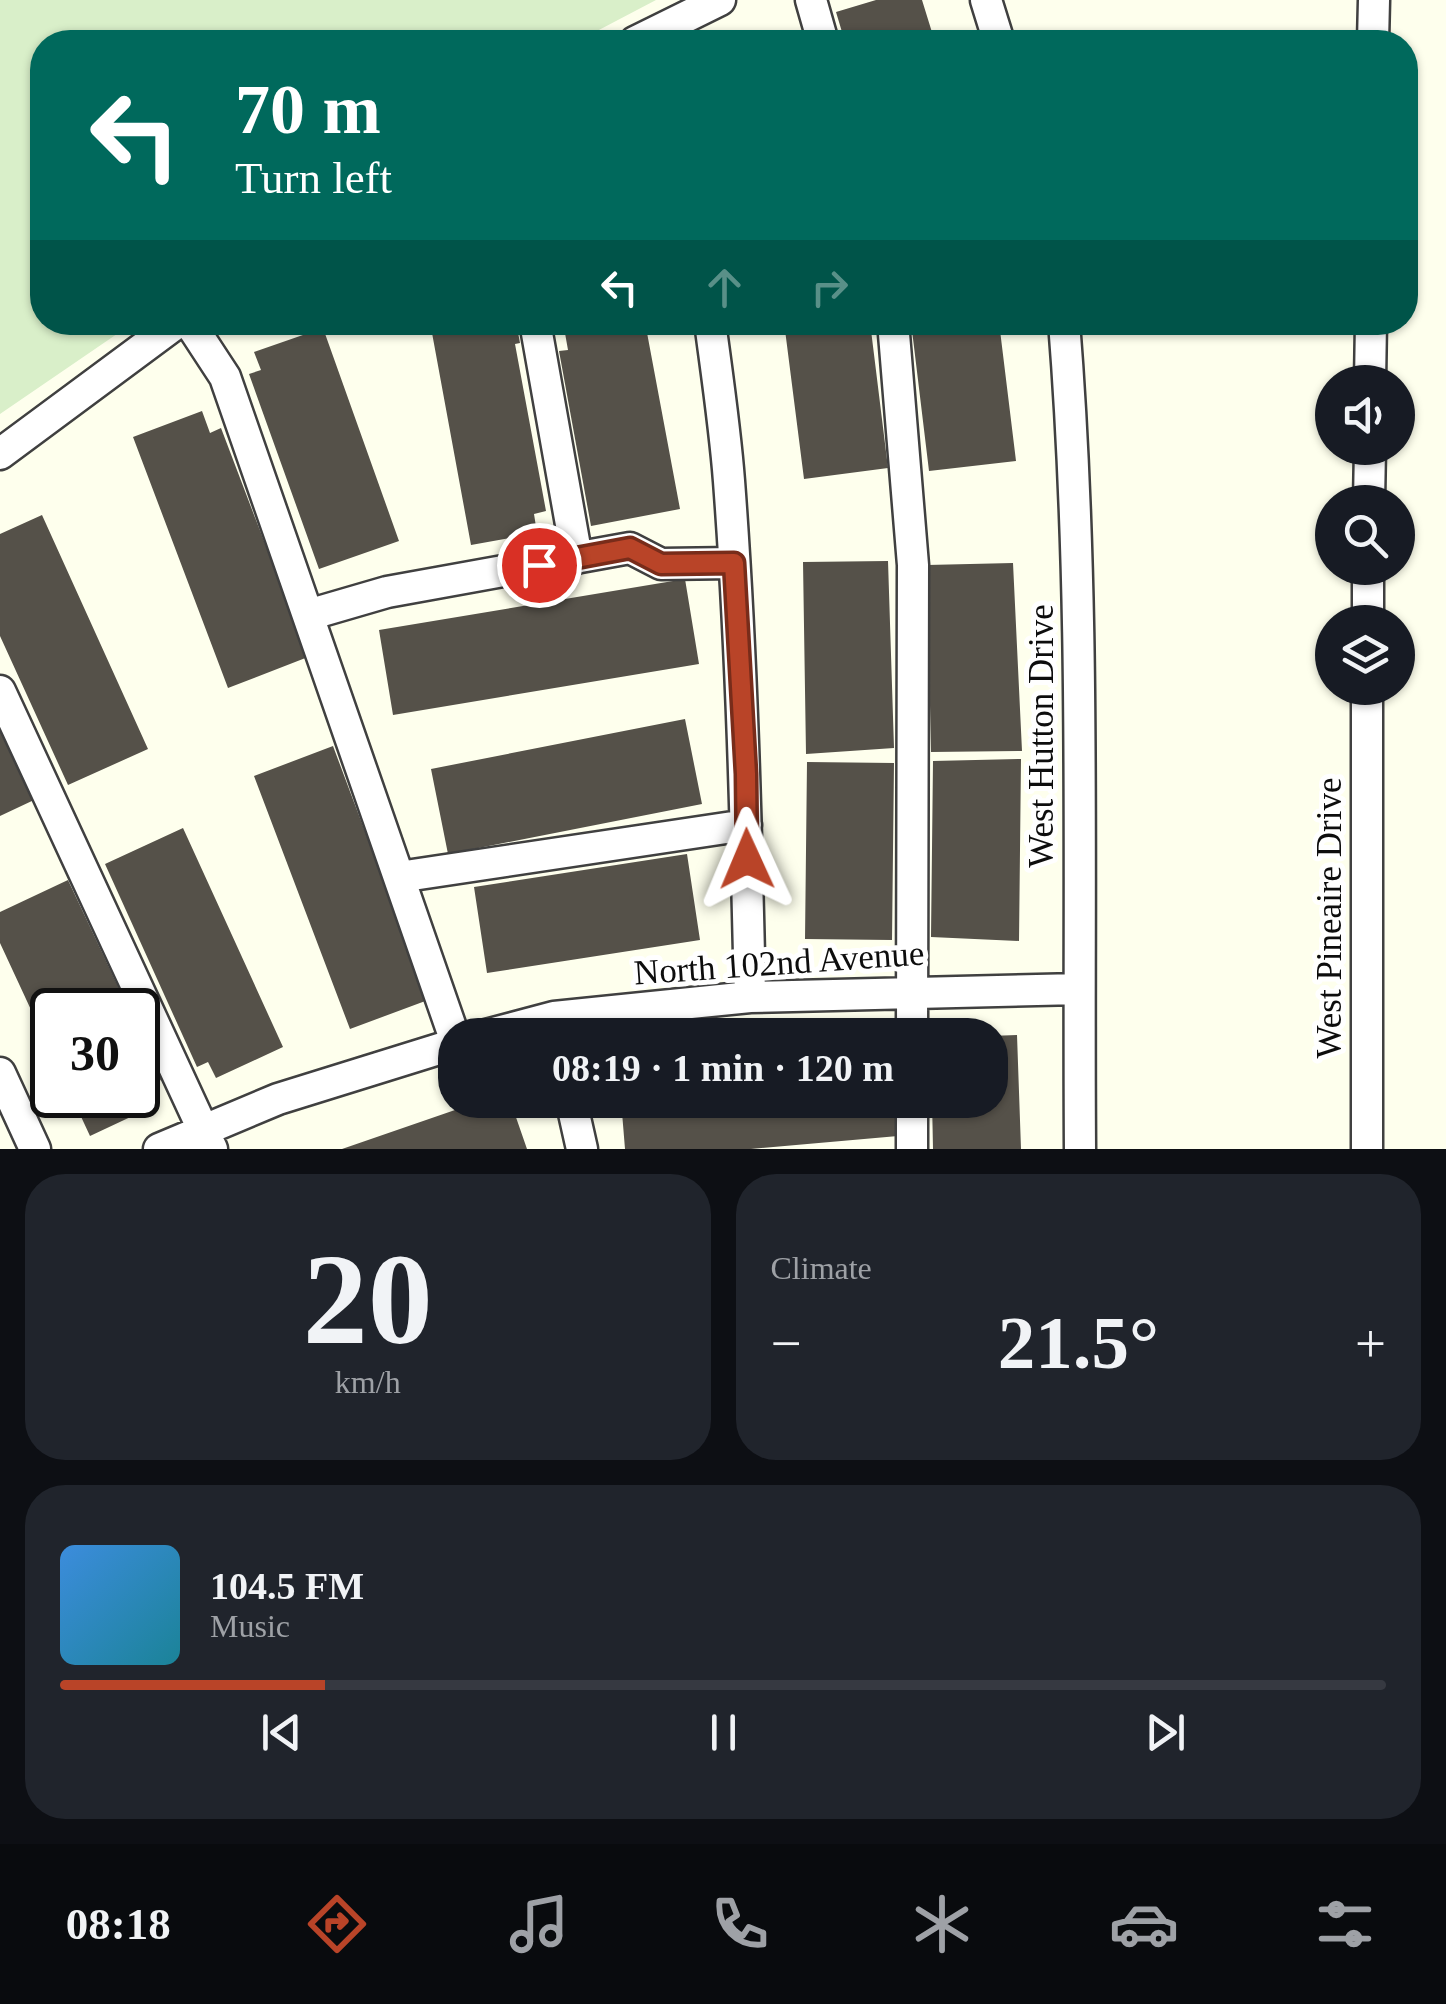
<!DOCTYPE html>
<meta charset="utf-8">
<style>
:root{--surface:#171b24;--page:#20242c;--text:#f1f3f6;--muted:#9ea1a6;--line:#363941;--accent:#b94428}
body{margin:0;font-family:"Times New Roman",serif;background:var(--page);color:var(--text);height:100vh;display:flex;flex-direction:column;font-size:38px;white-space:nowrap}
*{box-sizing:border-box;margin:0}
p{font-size:32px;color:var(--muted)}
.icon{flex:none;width:55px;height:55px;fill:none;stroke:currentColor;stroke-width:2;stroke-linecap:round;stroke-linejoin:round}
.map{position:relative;height:1149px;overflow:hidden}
.sheet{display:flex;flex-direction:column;gap:25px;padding:25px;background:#0d0f14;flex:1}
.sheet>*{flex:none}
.top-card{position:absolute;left:30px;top:30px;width:1388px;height:305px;border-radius:40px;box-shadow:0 2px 8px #0004;background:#00695c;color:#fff;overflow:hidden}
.fabs{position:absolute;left:1315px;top:365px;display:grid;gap:20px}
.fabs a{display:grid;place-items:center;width:100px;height:100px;border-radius:50%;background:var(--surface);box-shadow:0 2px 8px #0004;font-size:50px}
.speed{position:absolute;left:30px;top:988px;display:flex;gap:20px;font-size:50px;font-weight:700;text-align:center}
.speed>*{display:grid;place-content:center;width:130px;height:130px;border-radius:50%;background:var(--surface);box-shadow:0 2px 8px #0004;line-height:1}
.speed .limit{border:5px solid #111;border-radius:15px;background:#fff;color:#111}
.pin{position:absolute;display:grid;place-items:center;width:85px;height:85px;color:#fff;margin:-42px;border:5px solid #fff;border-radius:50%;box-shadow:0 2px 10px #0007}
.me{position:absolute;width:110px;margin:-55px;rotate:359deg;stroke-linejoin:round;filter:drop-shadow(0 0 8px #0008)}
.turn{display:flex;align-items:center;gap:35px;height:210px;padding:0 40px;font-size:45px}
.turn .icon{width:130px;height:130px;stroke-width:2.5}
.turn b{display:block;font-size:70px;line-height:85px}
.lanes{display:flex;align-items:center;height:95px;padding:0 40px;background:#0003;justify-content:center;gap:50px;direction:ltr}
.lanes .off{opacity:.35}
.big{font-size:75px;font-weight:600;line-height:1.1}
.sheet .widget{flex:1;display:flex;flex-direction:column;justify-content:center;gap:15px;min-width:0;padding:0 35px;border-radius:40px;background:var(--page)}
.sheet .dial{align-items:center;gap:0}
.dial b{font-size:130px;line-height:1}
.song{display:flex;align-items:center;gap:30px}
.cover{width:120px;height:120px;border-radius:15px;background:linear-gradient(135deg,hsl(210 70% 55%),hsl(190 70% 35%))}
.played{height:10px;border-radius:5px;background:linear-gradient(90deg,var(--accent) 20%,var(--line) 20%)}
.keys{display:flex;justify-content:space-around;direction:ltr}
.heat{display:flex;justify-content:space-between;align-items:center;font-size:55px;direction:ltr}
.sheet .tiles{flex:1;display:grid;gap:25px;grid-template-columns:1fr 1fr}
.widget:last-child{grid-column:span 2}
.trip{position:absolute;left:438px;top:1018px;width:570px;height:100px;border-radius:40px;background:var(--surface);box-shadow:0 2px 8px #0004;font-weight:600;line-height:100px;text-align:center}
.tab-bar{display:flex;height:160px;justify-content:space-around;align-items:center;background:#090b0e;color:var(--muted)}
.tab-bar .icon{width:70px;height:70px}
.tab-bar .on{color:var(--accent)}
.tab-bar b{font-size:45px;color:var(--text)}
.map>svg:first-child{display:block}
.pitch{fill:#d9efc9}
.building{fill:#555149}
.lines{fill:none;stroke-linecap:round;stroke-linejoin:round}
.minor-casing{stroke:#404040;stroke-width:35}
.minor{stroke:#fff;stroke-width:30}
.route-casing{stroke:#782c1a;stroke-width:25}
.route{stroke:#b94428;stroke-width:18}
.labels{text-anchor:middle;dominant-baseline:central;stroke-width:10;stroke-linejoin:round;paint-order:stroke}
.street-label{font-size:35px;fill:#0d0d0d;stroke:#fff}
</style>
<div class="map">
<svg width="1446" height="1149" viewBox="0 0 1446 1149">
<rect width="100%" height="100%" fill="#feffed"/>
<!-- pitch -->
<path class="pitch" d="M0 0H656L576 42H42V322L133 323 0 414Z"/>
<!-- building -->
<path class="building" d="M876 0H922L935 42H845L836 12Z
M430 322H516L520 343 515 344 546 511 534 514 537 533 471 545Z
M563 322H645L680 509 591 526 559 351 568 350Z
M784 322H870L888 468 804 479Z
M911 322H999L1016 461 929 471Z
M323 328 399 541 319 569 249 374 261 370 254 352Z
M202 411 210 433 221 428 308 657 228 688 133 437Z
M42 515 148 749 68 785 0 636V534Z
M888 561 894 748 806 754 803 562Z
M1013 563 1022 751 931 752 927 565Z
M685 579 699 664 393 715 379 630Z
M685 719 702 804 448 854 431 769Z
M0 728 34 800 0 816Z
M333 746 428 1000 350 1029 254 776Z
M1021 759 1019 941 931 937 933 761Z
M807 762 894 763 892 940 805 939Z
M183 828 283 1047 216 1078 208 1062 197 1067 105 864Z
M687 854 700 940 487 973 474 887Z
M68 880 129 1010H52V1055L0 943V912Z
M138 1029 161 1080 147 1087 156 1105 90 1136 71 1095H138Z
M1017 1035 1021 1149H933L932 1100H990V1036Z
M484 1100H510L527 1149H342Z
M621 1100H894L898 1136 751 1149H625Z"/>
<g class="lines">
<defs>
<path id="minor" d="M811 0 823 42
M986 0 999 42
M635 42 720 0
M1373 42 1374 0
M189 322 225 377 455 1039
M535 322 577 558
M710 322C717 375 725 428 729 481 742 653 746 825 750 997
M893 322 913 565 912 1035
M1064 322C1086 598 1078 873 1080 1149
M1370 382 1371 322
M0 454 178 322
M1369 502 1370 448
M308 615 387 592 630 548 661 564 734 563
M1368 622V568
M0 691 212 1149
M399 877 746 825
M486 1035 554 1017 750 997 1079 989
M0 1073 35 1149
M571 1100 582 1149
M912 1100V1149
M159 1149 278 1099 455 1044
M1367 1149V688"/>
</defs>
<!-- minor casing -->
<use href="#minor" class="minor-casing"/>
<!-- minor -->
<use href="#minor" class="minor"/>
</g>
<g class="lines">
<defs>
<path id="route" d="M539 565 630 548 661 564 734 563 746 774 747 859"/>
</defs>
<!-- route casing -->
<use href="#route" class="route-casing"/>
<!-- route -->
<use href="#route" class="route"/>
</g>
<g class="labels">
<!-- street labels -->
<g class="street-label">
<text transform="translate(1041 736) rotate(-90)">West Hutton Drive</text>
<text transform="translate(1329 918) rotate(-90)">West Pineaire Drive</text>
<text transform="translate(779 963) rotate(-4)">North 102nd Avenue</text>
</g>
</g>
</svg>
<div class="fabs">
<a><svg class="icon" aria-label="sound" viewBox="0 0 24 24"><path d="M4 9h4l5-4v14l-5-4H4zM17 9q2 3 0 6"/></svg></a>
<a><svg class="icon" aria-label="search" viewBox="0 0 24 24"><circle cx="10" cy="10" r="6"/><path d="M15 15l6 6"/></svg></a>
<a><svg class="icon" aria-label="layers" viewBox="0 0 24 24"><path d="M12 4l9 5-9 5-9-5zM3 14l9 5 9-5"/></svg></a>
</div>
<div class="speed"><div class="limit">30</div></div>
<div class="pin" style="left:539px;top:565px;background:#d93025"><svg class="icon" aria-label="arrive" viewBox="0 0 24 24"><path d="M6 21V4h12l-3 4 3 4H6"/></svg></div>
<svg class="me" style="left:747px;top:859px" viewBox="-20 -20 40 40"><path d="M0-17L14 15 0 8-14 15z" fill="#b94428" stroke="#fff" stroke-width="4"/></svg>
<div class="trip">08:19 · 1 min · 120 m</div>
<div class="top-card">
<div class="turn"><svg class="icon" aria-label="left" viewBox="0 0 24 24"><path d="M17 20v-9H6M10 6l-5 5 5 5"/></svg><div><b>70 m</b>Turn left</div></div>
<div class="lanes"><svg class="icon" aria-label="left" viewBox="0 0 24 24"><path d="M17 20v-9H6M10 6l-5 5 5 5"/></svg><svg class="icon off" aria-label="ahead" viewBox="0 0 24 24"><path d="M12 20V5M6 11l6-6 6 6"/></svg><svg class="icon off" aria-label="right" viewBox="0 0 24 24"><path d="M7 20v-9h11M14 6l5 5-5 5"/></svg></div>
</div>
</div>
<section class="sheet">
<div class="tiles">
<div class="widget dial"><b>20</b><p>km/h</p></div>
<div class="widget"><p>Climate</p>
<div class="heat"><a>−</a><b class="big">21.5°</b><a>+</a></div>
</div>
<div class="widget">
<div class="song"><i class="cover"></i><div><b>104.5 FM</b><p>Music</p></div></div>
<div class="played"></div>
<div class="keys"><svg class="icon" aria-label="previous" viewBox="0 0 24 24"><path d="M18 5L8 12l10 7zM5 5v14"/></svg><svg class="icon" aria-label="pause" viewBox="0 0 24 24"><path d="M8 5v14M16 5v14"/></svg><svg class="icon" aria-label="next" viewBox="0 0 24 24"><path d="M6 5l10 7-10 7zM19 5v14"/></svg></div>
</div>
</div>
</section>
<nav class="tab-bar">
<b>08:18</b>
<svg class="icon on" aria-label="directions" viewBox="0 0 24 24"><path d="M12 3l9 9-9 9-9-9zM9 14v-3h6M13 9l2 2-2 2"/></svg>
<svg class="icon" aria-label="music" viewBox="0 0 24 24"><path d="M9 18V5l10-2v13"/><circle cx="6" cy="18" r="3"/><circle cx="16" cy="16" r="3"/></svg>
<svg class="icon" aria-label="phone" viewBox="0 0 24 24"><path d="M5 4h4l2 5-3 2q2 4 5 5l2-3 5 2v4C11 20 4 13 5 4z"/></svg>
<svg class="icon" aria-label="climate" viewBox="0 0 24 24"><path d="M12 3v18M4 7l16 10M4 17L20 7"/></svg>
<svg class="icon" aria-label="car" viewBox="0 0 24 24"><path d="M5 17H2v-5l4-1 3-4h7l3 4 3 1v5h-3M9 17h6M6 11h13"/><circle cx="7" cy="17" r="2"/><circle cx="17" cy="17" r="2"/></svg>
<svg class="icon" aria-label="filters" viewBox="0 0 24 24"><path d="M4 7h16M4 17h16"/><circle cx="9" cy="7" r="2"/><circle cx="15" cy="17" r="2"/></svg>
</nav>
